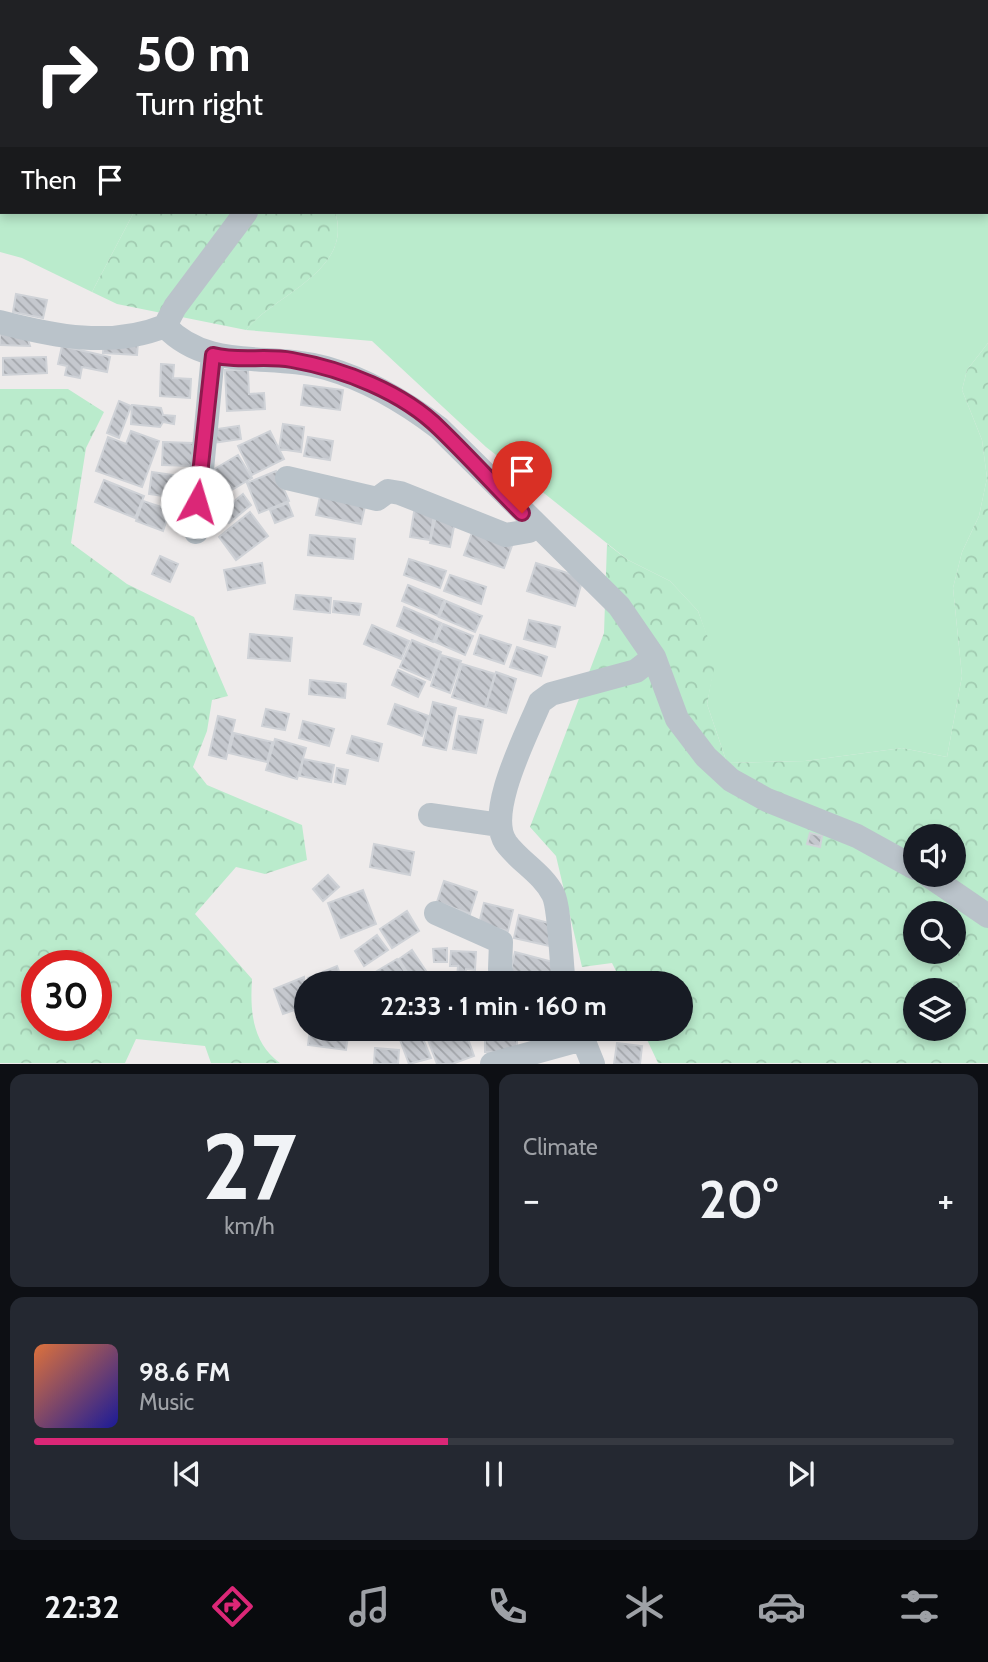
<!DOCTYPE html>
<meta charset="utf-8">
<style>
:root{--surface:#171b24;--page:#242831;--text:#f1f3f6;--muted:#9ea1a6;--line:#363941;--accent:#db2777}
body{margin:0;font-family:Cabin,sans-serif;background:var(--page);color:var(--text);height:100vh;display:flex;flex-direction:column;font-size:26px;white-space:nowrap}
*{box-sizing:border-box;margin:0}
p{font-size:23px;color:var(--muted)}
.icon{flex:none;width:38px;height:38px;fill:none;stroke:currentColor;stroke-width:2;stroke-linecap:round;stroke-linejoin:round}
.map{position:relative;height:1064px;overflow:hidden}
.sheet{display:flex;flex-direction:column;gap:10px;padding:10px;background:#0d0f14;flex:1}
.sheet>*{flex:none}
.banner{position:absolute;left:0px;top:0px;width:989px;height:214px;box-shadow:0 4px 10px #0003;background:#202124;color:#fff;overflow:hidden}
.tools{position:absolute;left:903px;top:824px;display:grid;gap:14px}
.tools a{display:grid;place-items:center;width:63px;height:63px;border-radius:50%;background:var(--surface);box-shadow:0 4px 10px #0003;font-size:35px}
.speed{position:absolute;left:21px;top:950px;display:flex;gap:14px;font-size:35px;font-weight:700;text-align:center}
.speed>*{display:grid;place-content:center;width:91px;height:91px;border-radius:50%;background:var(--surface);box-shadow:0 4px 10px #0003;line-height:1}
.speed .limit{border:10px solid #d22;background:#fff;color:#111}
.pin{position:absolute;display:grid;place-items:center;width:60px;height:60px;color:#fff;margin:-72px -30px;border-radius:50% 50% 50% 0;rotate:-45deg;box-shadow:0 0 7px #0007}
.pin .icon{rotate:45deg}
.me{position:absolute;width:77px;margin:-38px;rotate:6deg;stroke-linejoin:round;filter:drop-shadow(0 0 5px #0008)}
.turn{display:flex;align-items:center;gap:24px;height:147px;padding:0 21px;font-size:32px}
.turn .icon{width:91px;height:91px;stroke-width:2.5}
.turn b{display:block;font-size:49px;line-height:60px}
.then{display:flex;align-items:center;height:66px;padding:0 21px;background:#0003;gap:14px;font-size:26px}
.big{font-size:52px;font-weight:700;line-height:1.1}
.sheet .widget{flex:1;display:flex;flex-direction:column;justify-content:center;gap:10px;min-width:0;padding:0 24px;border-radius:14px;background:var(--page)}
.sheet .dial{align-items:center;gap:0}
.dial b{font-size:91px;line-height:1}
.song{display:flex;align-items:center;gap:21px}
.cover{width:84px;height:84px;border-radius:10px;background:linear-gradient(135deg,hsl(20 70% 55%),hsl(240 70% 35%))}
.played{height:7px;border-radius:4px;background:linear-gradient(90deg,var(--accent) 45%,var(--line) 45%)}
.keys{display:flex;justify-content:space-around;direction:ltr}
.heat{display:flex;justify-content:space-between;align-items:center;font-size:38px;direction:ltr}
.sheet .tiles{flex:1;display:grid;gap:10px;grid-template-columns:1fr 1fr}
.widget:last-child{grid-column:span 2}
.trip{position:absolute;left:294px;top:971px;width:399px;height:70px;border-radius:35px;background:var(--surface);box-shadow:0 4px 10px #0003;font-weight:700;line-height:70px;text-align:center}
.tab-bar{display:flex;height:112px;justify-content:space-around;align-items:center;background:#090b0e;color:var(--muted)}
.tab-bar .icon{width:49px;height:49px}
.tab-bar .active{color:var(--accent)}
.tab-bar b{font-size:32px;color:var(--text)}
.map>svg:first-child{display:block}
.grass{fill:#baebcc}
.forest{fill:url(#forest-crowns);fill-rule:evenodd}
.building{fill:url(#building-back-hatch);stroke:#cfd2d7;stroke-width:2}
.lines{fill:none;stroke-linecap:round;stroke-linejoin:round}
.minor{stroke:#bac3ca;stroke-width:24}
.route-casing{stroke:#8e194d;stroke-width:18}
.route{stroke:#db2777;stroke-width:12}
</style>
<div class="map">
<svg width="988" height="1064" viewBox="0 0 988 1064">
<defs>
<pattern id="forest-crowns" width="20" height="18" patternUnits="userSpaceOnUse" patternTransform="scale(1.75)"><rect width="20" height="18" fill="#baebcc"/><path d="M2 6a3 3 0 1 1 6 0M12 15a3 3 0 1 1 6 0" fill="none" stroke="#a1cbb1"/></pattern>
<pattern id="building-back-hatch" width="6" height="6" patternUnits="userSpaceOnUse" patternTransform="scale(1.75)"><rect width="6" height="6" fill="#c5c8ce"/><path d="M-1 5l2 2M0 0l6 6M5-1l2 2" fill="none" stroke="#a2a5aa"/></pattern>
</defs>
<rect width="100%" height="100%" fill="#eeebeb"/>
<!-- grass -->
<path class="grass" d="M0 0H248L2 2V212H134L92 292 22 258 0 252Z
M872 0H988V343L967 370 962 390 982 440 987 478 979 516 962 552 953 588 962 676 947 757 902 748 805 761 727 763 707 704 715 659 698 611 670 581 628 560 486 447 372 341 246 330C275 294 354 271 335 212H987V2H870Z"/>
<!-- forest -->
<path class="forest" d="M248 0H487L247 2Z
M609 0H872L608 2Z
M134 212H335C354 271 275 294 246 330L117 304 92 292Z
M988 343V1063H658L642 1029H681V984L622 983 612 963 582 967 556 856 530 827 604 633 607 544 628 560 670 581 698 611 716 659 707 704 727 763 805 761 902 748 947 757 962 676 953 588 962 552 979 516 987 478 982 440 962 390 967 370ZM915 836H954V875H915ZM915 914H954V952H915ZM915 990H954V1029H915Z
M0 389H68L104 412 86 448 71 543 127 584 194 617 228 696 212 700 207 731 193 767 207 785 302 825 307 860 265 874 236 867 195 914 252 979C250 1011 252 1043 280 1063H211L205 1046 136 1039 125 1063H0ZM96 966V1026H37V966Z"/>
<!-- building -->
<path class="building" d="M16 294 47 300 43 318 13 312Z
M0 328 26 333 30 346 0 345Z
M104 340 138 342 137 355 103 353Z
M62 346 110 357 107 372 82 367 80 378 65 375 67 366 58 364Z
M46 357 47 373 3 375V358Z
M161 364 174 365 173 378 191 379 190 398 160 396Z
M225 370H248L249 394 264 393 265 409 227 411Z
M304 385 343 390 340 410 301 405Z
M119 401 131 406 119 438 107 433Z
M132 405 161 408 163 415 175 416 174 424 163 422 160 427 131 424Z
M283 424 304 427 301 452 279 449Z
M239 426 241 439 212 443 210 430Z
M131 431 159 441 142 487 96 471 108 437 126 444Z
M270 431 284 459 252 475 238 446Z
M308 437 333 441 330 460 304 456Z
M163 442 193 443 192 466 162 465Z
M238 455 252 478 223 495 218 486 210 491 211 471Z
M276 471 289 501 259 513 247 483Z
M152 472 194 478 191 500 149 494Z
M104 480 144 496 135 518 95 502Z
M218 488 225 501 207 509 201 496Z
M321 492 366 502 361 524 316 515Z
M243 494 251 505 229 523 220 513Z
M143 501 170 510 163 531 136 521Z
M288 503 293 516 275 523 270 510Z
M415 506 435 508 430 540 410 537Z
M437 511 456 516 450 547 430 543Z
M250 512 268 536 236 560 219 537Z
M473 530 513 543 504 568 464 555Z
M310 535 355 539 353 559 308 555Z
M160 556 178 564 170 582 152 574Z
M409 559 446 571 440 588 404 575Z
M262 563 265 583 228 590 224 570Z
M536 563 583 578 575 606 527 591Z
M450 575 486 587 481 604 444 591Z
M408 585 444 600 438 616 402 601Z
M296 595 331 598 330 613 294 609Z
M334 601 361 604 359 615 333 612Z
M446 601 482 616 475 632 439 617Z
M404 607 441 623 433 642 397 626Z
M529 620 560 627 555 647 524 639Z
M443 624 473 636 465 655 435 642Z
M372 625 409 641 401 659 364 644Z
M250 634 292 638 290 661 248 658Z
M480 635 511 645 504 664 474 654Z
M412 640 441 652 430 680 400 667Z
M517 647 547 657 541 676 510 667Z
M441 655 461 661 450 693 431 686Z
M462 664 495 674 485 707 452 697Z
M398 670 425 682 418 697 392 685Z
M496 672 516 679 506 713 486 707Z
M310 680 346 684 345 698 309 694Z
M433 702 456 708 446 750 423 745Z
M395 704 429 716 422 736 388 724Z
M266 709 289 714 285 730 262 726Z
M218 716 235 720 226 759 209 755Z
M459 716 483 720 476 753 453 749Z
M303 721 334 729 329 746 299 738Z
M234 733 272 742 267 762 229 753Z
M352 736 382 744 378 761 347 753Z
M275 739 306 748 297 779 266 770Z
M303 759 334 765 331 782 300 776Z
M337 768 348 770 345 784 335 782Z
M810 833 822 836 820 847 807 844Z
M374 844 414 852 410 875 370 867Z
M328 875 339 887 323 901 313 889Z
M444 881 477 892 470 914 437 902Z
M363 890 376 924 341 938 328 903Z
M484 903 513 910 508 931 479 924Z
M407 911 419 931 392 948 380 929Z
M519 915 556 925 554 947 514 938Z
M377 935 388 950 364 966 355 951Z
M447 948V962H434L433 949Z
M412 950 428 974 414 983 399 959Z
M451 951 476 952 475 970 466 969 465 978H457L458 966H450Z
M515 952 553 962V983L538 980V984L524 983 525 977 510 974Z
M397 959 412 983 411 984H385L377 971Z
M337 966 344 984H310L308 978Z
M434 975 439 984H419Z
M304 977 306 1006 283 1014 274 989Z
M310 1029H349L346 1050 308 1045Z
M396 1029H419L431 1058 409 1064Z
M424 1029H446L449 1038 466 1033 474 1056 452 1064H437Z
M523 1029H545L546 1037 524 1039Z
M485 1030H517V1052H485Z
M617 1043 642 1046 640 1064H614Z
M375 1048 399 1050 398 1064H374Z"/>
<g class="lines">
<!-- minor -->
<path class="minor" d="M234 2 235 0
M0 322C54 336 111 348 165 326L175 307 246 212
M165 326C208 372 271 352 326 368 368 380 405 402 439 428L619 606 654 657 677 719 706 757 731 780 767 800 857 836 915 868
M287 478 377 499 388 491 400 493 506 535 529 531 536 526
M196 532 213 355
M430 815 500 825
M928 875 988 916
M436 913 501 942 500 969 506 984
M564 984C561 964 560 907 553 894 542 873 520 862 506 843 485 813 527 734 540 702L551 694 636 671 654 657
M579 1029 593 1064
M492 1064 583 1039"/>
</g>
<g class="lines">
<defs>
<path id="route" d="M197 502 213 355C239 362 265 355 292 360 343 369 403 392 440 429 468 456 494 485 522 513"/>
</defs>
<!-- route casing -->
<use href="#route" class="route-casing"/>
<!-- route -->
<use href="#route" class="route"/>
</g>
</svg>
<div class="tools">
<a><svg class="icon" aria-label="sound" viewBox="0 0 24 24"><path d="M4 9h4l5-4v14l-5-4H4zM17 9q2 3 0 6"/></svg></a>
<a><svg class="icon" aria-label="search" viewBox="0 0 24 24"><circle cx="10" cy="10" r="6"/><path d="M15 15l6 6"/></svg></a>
<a><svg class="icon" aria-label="layers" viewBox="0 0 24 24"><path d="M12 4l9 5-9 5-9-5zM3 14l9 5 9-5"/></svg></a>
</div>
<div class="speed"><div class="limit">30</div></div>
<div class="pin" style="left:522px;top:513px;background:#d93025"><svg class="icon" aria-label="arrive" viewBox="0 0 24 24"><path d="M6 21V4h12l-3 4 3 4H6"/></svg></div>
<svg class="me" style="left:197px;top:502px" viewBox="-20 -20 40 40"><circle r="19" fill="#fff"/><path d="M0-13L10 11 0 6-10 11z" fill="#db2777"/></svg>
<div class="trip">22:33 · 1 min · 160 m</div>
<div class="banner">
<div class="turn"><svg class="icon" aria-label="right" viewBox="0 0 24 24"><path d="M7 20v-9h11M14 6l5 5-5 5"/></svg><div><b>50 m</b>Turn right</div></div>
<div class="then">Then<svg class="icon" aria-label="arrive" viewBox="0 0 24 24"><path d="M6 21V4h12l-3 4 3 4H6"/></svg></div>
</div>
</div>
<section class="sheet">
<div class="tiles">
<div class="widget dial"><b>27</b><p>km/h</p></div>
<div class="widget"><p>Climate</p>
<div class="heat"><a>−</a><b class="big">20°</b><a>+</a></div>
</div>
<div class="widget">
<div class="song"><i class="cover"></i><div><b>98.6 FM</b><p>Music</p></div></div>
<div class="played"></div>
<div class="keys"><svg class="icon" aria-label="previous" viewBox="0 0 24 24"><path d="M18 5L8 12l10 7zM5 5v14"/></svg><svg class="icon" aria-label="pause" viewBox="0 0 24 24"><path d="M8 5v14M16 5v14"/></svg><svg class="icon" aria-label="next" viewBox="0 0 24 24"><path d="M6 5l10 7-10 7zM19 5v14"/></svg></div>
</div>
</div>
</section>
<nav class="tab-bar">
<b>22:32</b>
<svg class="icon active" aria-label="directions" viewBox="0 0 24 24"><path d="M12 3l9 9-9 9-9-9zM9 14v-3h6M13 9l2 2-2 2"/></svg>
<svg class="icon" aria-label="music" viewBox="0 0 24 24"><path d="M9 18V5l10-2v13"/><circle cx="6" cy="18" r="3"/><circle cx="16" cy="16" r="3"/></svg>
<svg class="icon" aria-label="phone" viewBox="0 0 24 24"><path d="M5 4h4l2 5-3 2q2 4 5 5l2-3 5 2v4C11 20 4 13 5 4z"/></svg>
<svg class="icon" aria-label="climate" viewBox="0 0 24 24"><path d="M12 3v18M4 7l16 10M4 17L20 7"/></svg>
<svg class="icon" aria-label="car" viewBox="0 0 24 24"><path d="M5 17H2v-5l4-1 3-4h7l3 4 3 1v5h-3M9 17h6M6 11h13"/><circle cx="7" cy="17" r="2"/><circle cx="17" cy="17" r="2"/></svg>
<svg class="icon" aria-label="filters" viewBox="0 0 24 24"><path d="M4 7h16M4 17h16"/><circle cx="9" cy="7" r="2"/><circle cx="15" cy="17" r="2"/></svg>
</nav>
